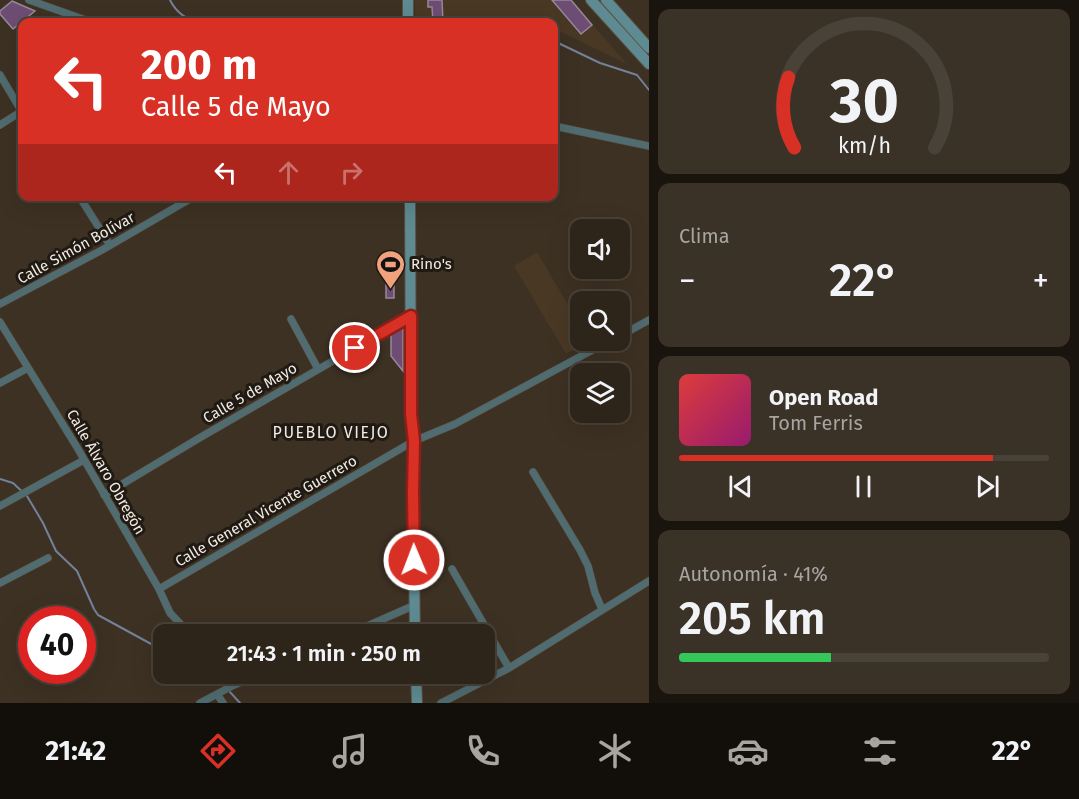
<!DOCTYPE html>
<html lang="es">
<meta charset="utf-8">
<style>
:root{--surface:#2e251a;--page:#3a3127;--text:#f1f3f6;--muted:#a7a5a2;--line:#494239;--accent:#d93025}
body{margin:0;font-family:"Fira Sans",sans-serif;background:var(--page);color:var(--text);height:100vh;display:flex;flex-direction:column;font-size:22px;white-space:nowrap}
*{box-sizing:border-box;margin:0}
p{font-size:20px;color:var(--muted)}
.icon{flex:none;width:33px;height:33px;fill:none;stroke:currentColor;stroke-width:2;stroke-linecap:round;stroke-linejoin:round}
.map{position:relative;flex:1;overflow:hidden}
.details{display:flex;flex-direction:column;gap:9px;padding:9px;background:#19140e;width:430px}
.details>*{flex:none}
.guide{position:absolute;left:18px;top:18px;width:540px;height:183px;border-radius:12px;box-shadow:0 6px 24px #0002,0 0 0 2px var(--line);background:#d93025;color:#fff;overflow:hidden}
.controls{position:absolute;left:570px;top:219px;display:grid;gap:12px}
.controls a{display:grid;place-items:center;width:60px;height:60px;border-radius:12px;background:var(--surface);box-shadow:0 6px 24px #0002,0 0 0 2px var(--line);font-size:30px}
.speed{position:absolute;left:18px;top:606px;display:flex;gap:12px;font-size:30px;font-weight:700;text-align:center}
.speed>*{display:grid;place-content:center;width:78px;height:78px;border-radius:50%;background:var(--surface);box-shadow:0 6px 24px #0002,0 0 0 2px var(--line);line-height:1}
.speed .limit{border:9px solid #d22;background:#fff;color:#111}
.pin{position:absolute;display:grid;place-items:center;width:51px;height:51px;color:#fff;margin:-26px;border:3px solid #fff;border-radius:50%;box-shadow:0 2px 6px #0007}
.me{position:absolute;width:66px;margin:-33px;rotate:359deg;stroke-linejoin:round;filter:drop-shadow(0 0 4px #0008)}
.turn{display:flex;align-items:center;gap:21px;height:126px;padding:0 24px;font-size:27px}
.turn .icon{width:78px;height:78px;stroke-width:2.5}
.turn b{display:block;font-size:42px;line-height:51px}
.lanes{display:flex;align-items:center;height:57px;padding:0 24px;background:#0003;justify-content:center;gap:30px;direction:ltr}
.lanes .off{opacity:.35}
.big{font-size:45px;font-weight:600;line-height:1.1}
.details .card{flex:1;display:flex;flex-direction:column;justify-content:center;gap:9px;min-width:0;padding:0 21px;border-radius:12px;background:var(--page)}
.details .dial{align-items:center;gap:0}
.dial svg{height:156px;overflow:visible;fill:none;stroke:var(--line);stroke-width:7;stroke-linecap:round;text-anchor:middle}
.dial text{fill:var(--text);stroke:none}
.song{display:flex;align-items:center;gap:18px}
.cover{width:72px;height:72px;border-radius:9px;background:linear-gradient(135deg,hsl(0 70% 55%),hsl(320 70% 35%))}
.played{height:6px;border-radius:3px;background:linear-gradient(90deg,var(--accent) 85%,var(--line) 85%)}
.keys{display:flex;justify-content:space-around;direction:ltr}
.heat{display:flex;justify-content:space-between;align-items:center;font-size:33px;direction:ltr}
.charge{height:9px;border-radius:4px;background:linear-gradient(90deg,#34c759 41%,var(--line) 0)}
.trip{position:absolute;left:153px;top:624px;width:342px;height:60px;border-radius:12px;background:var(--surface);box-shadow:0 6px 24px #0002,0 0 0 2px var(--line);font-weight:600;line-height:60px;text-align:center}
.menu{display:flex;height:96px;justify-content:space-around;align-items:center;background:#120f0a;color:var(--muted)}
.menu .icon{width:42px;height:42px}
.menu .selected{color:var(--accent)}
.menu b{font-size:27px;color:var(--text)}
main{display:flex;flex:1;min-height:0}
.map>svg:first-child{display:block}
.built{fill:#493824}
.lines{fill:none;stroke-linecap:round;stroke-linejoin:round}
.stream{stroke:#73819b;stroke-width:2}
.building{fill:#6e4d74;stroke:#968899;stroke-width:1.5}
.street-casing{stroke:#5a4f42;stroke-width:8}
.secondary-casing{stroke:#5a4f42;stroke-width:12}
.street{stroke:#506c70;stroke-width:7}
.secondary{stroke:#5e8b92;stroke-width:10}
.route-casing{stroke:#8d1f18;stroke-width:15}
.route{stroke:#d93025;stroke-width:10}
.labels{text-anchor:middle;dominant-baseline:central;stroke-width:6;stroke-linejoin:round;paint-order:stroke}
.street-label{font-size:15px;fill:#f3ebe2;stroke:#201a14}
.poi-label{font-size:15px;fill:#f3ebe2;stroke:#201a14;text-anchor:start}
.neighbourhood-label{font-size:16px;letter-spacing:1.5px;fill:#f3ebe2;stroke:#201a14}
</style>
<main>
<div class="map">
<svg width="649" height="703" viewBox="0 0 649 703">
<rect width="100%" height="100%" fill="#3d3123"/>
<!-- built -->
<path class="built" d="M415 0H571L627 64 557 30H554V22H415Z
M537 252 580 325V340L588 341 566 354 514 266Z"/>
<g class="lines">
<!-- stream -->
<path class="stream" d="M170 0C176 12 185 19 198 22
M554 41 600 63 637 75 649 90
M0 479 13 483 27 496 43 523 56 551 77 571 94 609 98 615 164 651
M205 674 222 683 225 686
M229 691 240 703"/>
</g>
<!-- building -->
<path class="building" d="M428 0H442L443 22H433L432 7H428Z
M552 0H571L592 25 581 34Z
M12 1 35 11 13 29 0 14V11Z
M386 281 394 282V298H386Z
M403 327V371L391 356V334Z"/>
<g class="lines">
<defs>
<path id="street" d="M29 0 91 22
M0 75 22 112
M0 125 22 111
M554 126 649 146
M79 196 110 245
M0 304 102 250 195 196
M291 319 318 369
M0 322 78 449 159 589 170 613 190 634
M620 336 649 320
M0 383 28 368
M533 472 580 550 588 566 595 593 602 609
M104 495 201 437 411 316
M0 506 84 460
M452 569 509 668
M0 583 48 558
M159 589 414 441 455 424 611 340
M349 634 415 605
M224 674 234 685
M217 694 223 703
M200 703 234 685 259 674
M441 703 509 668 649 581"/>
<path id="secondary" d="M408 0V22
M591 0 649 64
M606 0 649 48
M410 196 411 414 414 441 413 492 415 634
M416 674 417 703"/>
</defs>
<!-- street casing -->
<use href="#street" class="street-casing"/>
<!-- secondary casing -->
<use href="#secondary" class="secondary-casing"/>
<!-- street -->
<use href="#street" class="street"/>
<!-- secondary -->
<use href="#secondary" class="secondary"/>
</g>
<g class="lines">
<defs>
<path id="route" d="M355 348 411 316V414L414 441 413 492 414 560"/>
</defs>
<!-- route casing -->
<use href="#route" class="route-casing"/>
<!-- route -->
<use href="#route" class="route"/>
</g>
<!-- icons -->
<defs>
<symbol id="stadium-pin" viewBox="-11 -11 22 30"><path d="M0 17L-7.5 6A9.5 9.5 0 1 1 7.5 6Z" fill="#f1a17c" stroke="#201a14"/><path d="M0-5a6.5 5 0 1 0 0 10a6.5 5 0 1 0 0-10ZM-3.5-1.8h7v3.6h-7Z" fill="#111"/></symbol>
</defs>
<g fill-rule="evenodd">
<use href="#stadium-pin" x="374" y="248" width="33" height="45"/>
</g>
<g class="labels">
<!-- street labels -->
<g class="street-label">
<text transform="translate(76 248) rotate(-29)">Calle Simón Bolívar</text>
<text transform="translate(250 393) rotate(-30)">Calle 5 de Mayo</text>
<text transform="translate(106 472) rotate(60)">Calle Álvaro Obregón</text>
<text transform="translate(266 511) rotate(-30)">Calle General Vicente Guerrero</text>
</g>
<!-- poi labels -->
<g class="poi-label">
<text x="411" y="264">Rino's</text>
</g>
<!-- neighbourhood labels -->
<g class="neighbourhood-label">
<text x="331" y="432">PUEBLO VIEJO</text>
</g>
</g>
</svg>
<div class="controls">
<a><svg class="icon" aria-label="sound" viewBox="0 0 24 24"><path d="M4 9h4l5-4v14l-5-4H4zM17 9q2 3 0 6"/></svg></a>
<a><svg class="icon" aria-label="search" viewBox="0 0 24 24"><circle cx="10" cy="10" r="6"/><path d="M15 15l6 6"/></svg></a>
<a><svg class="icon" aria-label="layers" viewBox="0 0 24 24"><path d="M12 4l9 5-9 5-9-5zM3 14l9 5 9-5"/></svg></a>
</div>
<div class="speed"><div class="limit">40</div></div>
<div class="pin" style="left:355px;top:348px;background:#d93025"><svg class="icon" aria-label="arrive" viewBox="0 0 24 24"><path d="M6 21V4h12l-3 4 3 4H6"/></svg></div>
<svg class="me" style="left:414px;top:560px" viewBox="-20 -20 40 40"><circle r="17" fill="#d93025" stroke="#fff" stroke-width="3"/><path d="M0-11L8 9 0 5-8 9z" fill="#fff"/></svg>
<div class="trip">21:43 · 1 min · 250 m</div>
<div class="guide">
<div class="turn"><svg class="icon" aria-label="left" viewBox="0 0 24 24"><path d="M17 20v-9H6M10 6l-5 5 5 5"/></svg><div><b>200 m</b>Calle 5 de Mayo</div></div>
<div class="lanes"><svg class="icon" aria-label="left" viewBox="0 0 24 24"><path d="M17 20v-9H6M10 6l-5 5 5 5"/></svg><svg class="icon off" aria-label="ahead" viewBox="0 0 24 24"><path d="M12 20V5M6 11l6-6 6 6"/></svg><svg class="icon off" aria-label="right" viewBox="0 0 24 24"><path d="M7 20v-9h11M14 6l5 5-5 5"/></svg></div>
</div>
</div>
<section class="details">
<div class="card dial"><svg viewBox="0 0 100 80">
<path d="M14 69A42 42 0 1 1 86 69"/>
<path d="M14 69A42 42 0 0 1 11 33" stroke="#d93025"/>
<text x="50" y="56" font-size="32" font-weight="700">30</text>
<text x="50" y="72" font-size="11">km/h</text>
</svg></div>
<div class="card"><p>Clima</p>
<div class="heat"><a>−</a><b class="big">22°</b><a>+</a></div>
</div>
<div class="card">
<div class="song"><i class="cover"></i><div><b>Open Road</b><p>Tom Ferris</p></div></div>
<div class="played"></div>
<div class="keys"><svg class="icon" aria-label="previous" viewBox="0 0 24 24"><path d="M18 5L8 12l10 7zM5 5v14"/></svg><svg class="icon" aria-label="pause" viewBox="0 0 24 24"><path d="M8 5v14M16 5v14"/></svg><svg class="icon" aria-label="next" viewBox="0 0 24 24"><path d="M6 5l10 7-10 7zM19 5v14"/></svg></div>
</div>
<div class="card"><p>Autonomía · 41%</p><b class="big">205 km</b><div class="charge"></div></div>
</section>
</main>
<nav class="menu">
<b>21:42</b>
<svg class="icon selected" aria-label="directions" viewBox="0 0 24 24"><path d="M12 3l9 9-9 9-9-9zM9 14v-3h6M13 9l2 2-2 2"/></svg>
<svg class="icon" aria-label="music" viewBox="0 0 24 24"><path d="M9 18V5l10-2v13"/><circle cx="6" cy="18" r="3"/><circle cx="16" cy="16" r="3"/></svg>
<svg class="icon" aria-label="phone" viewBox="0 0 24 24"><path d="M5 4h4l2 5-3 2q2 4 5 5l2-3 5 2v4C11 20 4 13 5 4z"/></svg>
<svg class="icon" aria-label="climate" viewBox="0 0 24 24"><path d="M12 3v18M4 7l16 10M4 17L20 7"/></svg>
<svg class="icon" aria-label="car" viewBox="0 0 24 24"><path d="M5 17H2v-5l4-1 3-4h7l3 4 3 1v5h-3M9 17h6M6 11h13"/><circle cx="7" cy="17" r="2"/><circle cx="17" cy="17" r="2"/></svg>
<svg class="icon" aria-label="filters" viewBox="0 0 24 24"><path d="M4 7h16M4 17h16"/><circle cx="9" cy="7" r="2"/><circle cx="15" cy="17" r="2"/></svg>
<b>22°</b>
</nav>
